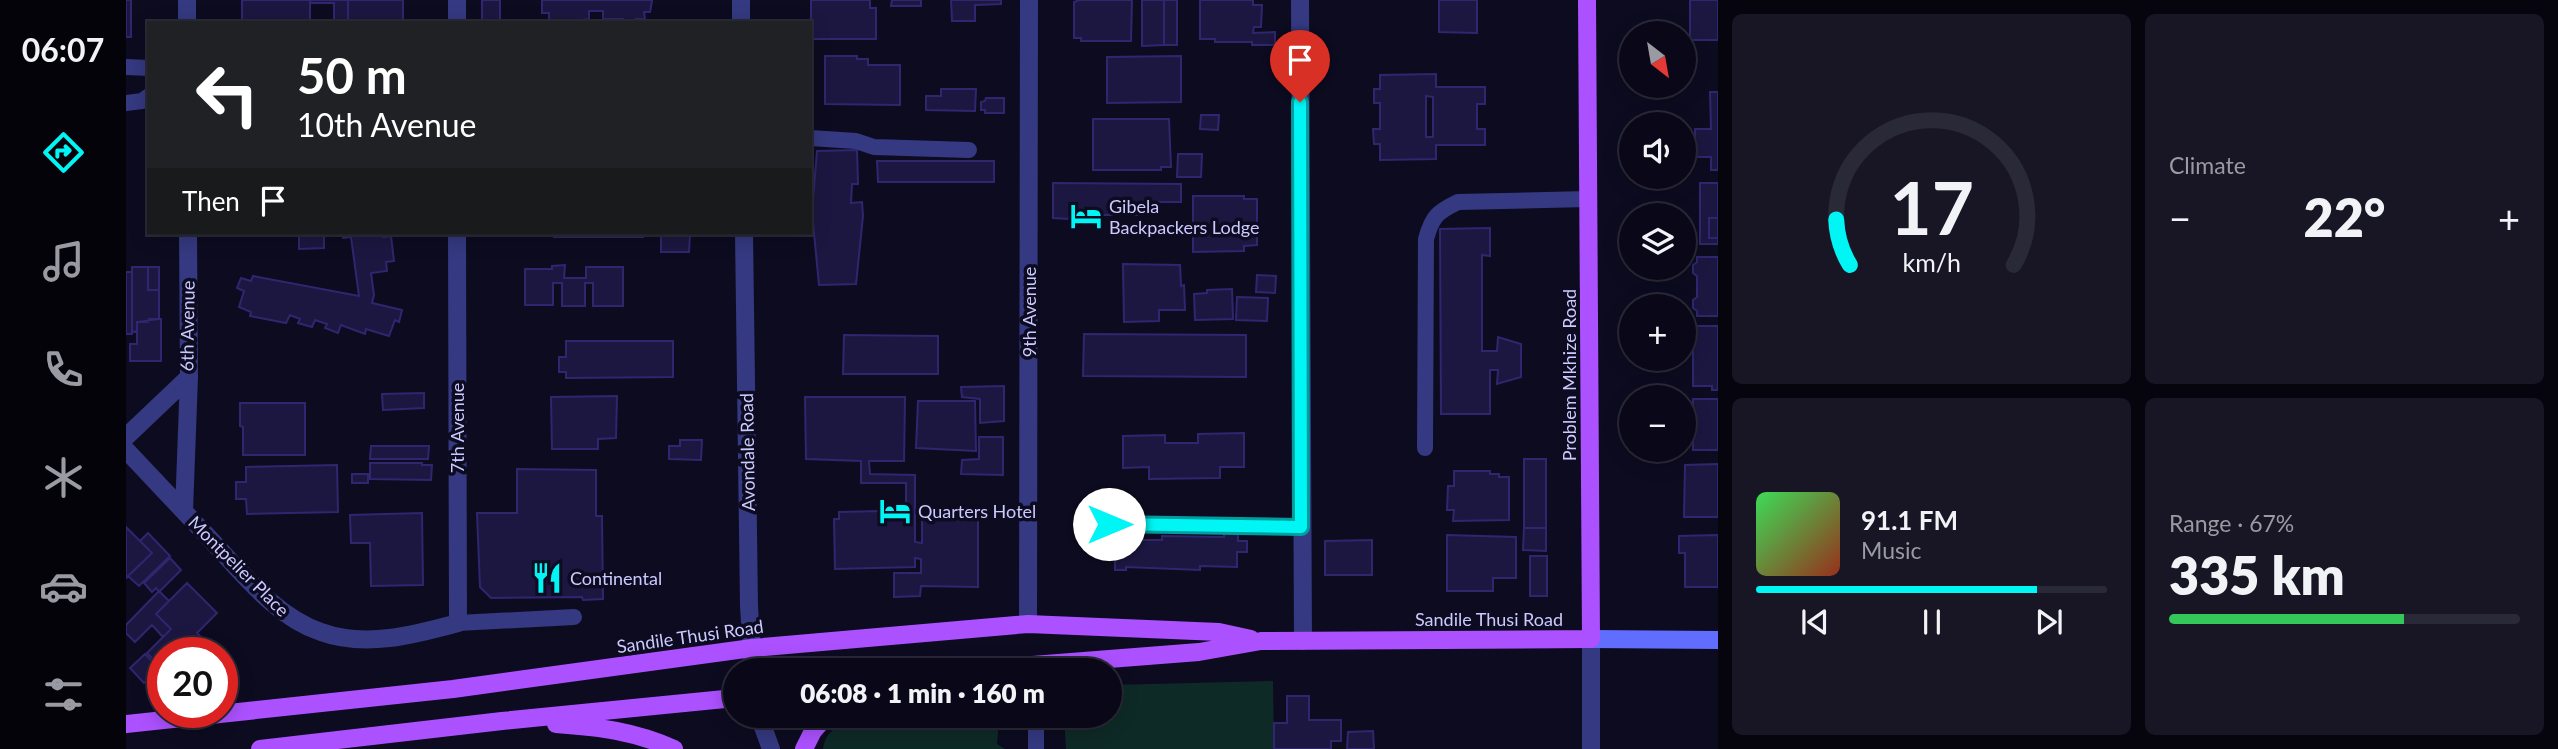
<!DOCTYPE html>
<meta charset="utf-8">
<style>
:root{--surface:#0a0818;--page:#181625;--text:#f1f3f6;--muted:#999aa2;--line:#2a2937;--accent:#00f5f5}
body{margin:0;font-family:Lato,sans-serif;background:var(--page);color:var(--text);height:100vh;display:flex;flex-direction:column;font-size:26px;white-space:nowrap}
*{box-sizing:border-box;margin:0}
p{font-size:23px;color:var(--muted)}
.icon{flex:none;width:38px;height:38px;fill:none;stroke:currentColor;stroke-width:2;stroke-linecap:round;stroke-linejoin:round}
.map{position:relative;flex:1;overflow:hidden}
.side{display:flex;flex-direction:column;gap:14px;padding:14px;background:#06040d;width:840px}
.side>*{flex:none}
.guide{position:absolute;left:21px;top:21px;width:665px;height:214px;border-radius:0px;box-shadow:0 4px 18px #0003,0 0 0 2px var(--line);background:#202124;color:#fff;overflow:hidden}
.needle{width:46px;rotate:149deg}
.fabs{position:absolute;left:1493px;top:21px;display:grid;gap:14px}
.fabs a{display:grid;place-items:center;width:77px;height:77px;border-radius:50%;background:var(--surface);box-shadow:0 4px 18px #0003,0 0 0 2px var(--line);font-size:35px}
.speed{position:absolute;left:21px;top:637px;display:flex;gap:14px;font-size:35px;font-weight:700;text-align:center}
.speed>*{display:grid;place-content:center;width:91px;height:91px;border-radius:50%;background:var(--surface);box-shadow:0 4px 18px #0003,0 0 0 2px var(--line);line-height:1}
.speed .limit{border:10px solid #d22;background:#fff;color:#111}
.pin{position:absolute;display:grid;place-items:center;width:60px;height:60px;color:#fff;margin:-72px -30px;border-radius:50% 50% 50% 0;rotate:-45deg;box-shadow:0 0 7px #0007}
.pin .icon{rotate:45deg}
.me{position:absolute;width:77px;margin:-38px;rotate:90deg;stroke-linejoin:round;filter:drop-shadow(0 0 5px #0008)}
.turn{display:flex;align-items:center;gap:24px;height:147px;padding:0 35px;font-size:32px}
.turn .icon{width:91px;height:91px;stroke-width:2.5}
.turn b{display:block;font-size:49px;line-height:60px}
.then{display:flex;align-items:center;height:66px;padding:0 35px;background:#0003;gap:14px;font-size:26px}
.big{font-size:52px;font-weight:800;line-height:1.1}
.side .widget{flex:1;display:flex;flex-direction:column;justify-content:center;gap:10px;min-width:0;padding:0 24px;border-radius:10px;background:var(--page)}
.side .dial{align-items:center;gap:0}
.dial svg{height:182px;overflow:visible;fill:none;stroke:var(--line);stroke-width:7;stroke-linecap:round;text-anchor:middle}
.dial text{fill:var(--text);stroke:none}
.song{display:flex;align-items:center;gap:21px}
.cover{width:84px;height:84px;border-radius:10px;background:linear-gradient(135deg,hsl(130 70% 55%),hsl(10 70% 35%))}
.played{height:7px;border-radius:4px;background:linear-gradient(90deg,var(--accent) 80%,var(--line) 80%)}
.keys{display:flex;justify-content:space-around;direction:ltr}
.heat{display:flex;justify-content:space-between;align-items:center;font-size:38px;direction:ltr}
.charge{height:10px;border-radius:5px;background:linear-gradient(90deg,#34c759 67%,var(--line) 0)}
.side .tiles{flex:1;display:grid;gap:14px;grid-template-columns:repeat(2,1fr)}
.trip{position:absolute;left:597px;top:658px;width:399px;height:70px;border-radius:35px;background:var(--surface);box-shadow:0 4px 18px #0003,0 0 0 2px var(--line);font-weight:800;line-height:70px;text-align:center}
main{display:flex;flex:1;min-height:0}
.tabs{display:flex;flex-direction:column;width:126px;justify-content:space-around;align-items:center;background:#04030a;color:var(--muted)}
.tabs .icon{width:49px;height:49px}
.tabs .current{color:var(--accent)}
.tabs b{font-size:32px;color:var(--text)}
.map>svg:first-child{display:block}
.green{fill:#0e2a26}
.building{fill:#1b1741;stroke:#2e276f;stroke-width:2;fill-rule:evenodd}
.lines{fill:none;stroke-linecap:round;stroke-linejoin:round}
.lane{stroke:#343981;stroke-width:16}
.street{stroke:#343981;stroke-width:18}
.secondary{stroke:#616dff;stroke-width:18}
.primary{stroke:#ac51ff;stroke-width:18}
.route-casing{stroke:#009f9f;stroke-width:18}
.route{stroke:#00f5f5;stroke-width:12}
.labels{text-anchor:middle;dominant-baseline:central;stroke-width:7;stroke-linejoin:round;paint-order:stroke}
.poi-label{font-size:18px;fill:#cbcaff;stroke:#0d0b20;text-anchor:start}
.street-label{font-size:18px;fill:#cbcaff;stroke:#0d0b20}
</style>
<main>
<nav class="tabs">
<b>06:07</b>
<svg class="icon current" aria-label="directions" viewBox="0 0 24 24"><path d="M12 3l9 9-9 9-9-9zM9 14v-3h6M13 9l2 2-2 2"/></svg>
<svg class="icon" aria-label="music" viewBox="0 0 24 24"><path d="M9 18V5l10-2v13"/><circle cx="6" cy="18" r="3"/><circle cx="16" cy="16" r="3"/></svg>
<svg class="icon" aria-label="phone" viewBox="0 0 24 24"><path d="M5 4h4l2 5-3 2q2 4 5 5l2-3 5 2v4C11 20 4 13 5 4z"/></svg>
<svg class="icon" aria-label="climate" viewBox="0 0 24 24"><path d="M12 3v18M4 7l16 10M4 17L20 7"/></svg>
<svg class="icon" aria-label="car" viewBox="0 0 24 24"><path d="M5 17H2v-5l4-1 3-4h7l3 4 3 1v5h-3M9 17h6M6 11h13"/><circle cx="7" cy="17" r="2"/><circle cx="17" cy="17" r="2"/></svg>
<svg class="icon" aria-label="filters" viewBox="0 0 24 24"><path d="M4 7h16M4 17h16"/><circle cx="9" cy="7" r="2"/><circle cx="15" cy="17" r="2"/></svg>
</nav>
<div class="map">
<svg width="1592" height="749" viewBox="0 0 1592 749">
<rect width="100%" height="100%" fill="#0d0b20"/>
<!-- green -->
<path class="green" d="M1147 681 1148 749H940L938 716H984V685Z
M745 716H886L882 719 873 722 871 744 879 749H697C700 725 724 720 745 716Z"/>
<!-- building -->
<path class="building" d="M0 0H5V37H0Z
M116 0H184V23H116Z
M184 0H222V23H208V3H184Z
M222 0H277V23H222Z
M356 0H374V23H356Z
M416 0H526V1L524 12H518L519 19H510V23H497V19H477V11H463V19L431 23V20H423V13H416Z
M685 0H744V8H750V39H685Z
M766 0H795V6H765Z
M825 0H875V4L849 5V21H826Z
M954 0H1006L1005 41H955V38H948V2Z
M1016 0H1038V45L1016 46Z
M1038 0H1051V45H1038Z
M1074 0H1127V5H1136L1135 27H1128L1127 33 1149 32V45H1126V42H1089V39H1074Z
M1313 0H1351V33L1313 32Z
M1564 0H1592V40H1564Z
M699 56H731V59H742V65H774V105L699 104Z
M1055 56V102L981 103V57Z
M1310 74V87H1359V104H1351V129H1359V145H1310V159L1254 160V144H1248L1247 129H1254V103H1248V89H1254V75ZM1300 96 1307 97V137H1300Z
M815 89H850L849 111 800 110V96H815Z
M1584 92H1592V170H1585V157H1569V129H1585Z
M860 98H878V113H859V110H855V102L859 101Z
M1075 115H1093L1092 130 1074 129Z
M967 119H1043L1045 167H1035V170H967Z
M731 150 732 184H726L725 203 736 202 737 216 730 284 693 285 686 212 691 151Z
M1052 154H1076L1075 177H1051Z
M751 161H868V182H752Z
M927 183 1055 184V202H1022V215H943V219L927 218Z
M1574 183H1592V218H1583V238H1592V244H1574Z
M1067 196H1118V199H1131V245L1118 246V251L1067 252Z
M1583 218H1592V238H1583Z
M1364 228V256L1356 255V351H1371L1372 337 1395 344V377L1371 384 1372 370H1364V414H1315L1314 229Z
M173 233H198V248L173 249Z
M216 233H257V237L265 236 268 261 260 262 261 271 245 273 248 295 246 303 276 310 273 322 269 320 263 336 240 329 239 334 215 325 212 333 199 328 201 324 189 320 186 327 172 323 174 319 164 315 160 323 124 316 125 312 113 307 118 291 111 288 115 278 125 281 127 276 233 296 225 237 217 238Z
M428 233H517V237H428Z
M535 234H564L563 252H535Z
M1571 257H1592V316H1571V311L1567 308V300L1571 297V276L1567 273V265L1571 262Z
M997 264 1054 265 1055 286 1058 285 1059 310H1033V321L998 322Z
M439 265 438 278H460V267H497V306H467V283H459V306H436V283H427V305H399V269H426V266Z
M6 267H22V290H33V319L11 322V331L6 332Z
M22 267H33V290H22Z
M0 272H6V334H0Z
M1131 275 1150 276 1149 293 1130 292Z
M1106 289 1107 319 1069 320 1068 294 1081 293V290Z
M1111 297 1142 298 1141 321 1110 320Z
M23 319H35V361H4V344H11V322H22Z
M1558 326H1592V390H1586V386H1567V349H1558Z
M958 334 1120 335V377L957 376Z
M718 335 812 336V374H717Z
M440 341H547V377L440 378V372H433V357H440Z
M878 386V421L854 423V399L836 397 835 387Z
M298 393V408L257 410 256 394Z
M491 396 490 438 472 439V449H426L425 397Z
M679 397H779L778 461H743L744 474 789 475V542L796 543V519L811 517V511H852V587L795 586 794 596 768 597V573H795V559L789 558V567L709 569 708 519H713V512L755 511 754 518H780V483H735V461L680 459Z
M1567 399H1592V450H1567Z
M792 401H849L850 451 790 448Z
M114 403H179V455H117V427L114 426Z
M1118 433V467H1094V478L1023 479V467L997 468V436L1039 435V443H1072V434Z
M853 437H877V475L835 474 836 460 853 459Z
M554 440H576L575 460 543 459V446H554Z
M245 446H303L302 459H244Z
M1398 459H1420V528H1398Z
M244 463H296V465H306L305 480 244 479Z
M1592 464V517H1558L1559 465Z
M211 465 212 512 121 514 120 499H110V482H120V467Z
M391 469 470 470V516H476L477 599 457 600 456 597 365 598 354 587 351 513H391Z
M1328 471H1364V474H1373V477H1383V520L1327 521 1328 510H1321L1322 486H1328Z
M226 474H242V483H226Z
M296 513 297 585 245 586 244 543H225L224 515Z
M0 527 26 553 0 578Z
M1398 528H1420V551L1397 550Z
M1098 531H1112V541H1121V552H1111V567L1074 566V570L1000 567V570H989V551H980V540H1036V536L1098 537Z
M22 533 44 556 13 586 2 576 26 553 14 541Z
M1321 535 1390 537V578H1367V591H1321Z
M1592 535V587H1559V553H1553V536Z
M1246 540V575H1199V541Z
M1404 556H1421V596H1404Z
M44 558 55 570 33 592 30 588 26 592 18 583Z
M61 583 91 613 71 633 75 637 64 648 60 644 51 653H37L36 668 21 653 45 629 30 614Z
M33 591 43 601 30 614 45 629 37 637 26 625 9 642 0 633V625Z
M19 654 33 669 18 683 4 668Z
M1161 696H1183V720H1215V741H1205V749H1148V723H1161Z
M1247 731 1248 749H1221L1222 732Z"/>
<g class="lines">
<!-- lane -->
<path class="lane" d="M0 67 23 68
M0 103 16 101 23 96
M684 138 730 141 748 147 843 150
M1299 448 1300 239C1306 217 1311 212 1332 202L1462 199
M983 524 1175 527
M332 623 448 617
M910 730V749"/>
<!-- street -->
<path class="street" d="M61 0V23
M331 0V23
M615 0V23
M1174 0 1177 641
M618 233 623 606 627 670
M0 437 63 377 62 233
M0 450C28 480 57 510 85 540 116 573 150 617 195 632 239 648 288 635 332 623L331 233
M58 511 63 377
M902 624 903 0
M1465 639V749
M633 716 645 749"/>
<!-- secondary -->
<path class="secondary" d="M1465 639 1592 640"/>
<!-- primary -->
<path class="primary" d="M843 670 1073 652 1135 641 1465 639 1461 0
M0 724 327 689 626 648 902 624 1093 632 1125 639
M430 724C473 727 508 731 548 749
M134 749 376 721 609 698
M678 749 687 731 700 716"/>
</g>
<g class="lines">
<defs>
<path id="route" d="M983 524 1175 527 1174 102"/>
</defs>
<!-- route casing -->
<use href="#route" class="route-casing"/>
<!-- route -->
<use href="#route" class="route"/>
</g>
<!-- icons -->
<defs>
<symbol id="hotel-bare" viewBox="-9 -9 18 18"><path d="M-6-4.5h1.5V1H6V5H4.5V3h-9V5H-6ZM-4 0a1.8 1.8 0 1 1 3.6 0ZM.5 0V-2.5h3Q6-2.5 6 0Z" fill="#00f5f5" stroke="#0d0b20" stroke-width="2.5" paint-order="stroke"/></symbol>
<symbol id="restaurant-bare" viewBox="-9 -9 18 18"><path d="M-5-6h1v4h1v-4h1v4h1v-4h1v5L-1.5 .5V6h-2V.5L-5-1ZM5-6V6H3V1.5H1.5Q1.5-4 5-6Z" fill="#00f5f5" stroke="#0d0b20" stroke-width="2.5" paint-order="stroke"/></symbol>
</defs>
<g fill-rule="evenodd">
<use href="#hotel-bare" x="938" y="194" width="44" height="44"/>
<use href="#hotel-bare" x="747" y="489" width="44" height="44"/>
<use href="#restaurant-bare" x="399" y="556" width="44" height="44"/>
</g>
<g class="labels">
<!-- poi labels -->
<g class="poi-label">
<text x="983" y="206">Gibela<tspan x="983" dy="21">Backpackers Lodge</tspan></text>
<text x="792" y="511">Quarters Hotel</text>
<text x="444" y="578">Continental</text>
</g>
<!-- street labels -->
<g class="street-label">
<text transform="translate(903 312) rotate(-90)">9th Avenue</text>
<text transform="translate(61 326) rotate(-89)">6th Avenue</text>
<text transform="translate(1443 375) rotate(-90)">Problem Mkhize Road</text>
<text transform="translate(331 428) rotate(-90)">7th Avenue</text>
<text transform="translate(621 452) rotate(-91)">Avondale Road</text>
<text transform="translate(113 566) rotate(45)">Montpelier Place</text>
<text x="1363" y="619">Sandile Thusi Road</text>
<text transform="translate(564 636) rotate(-8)">Sandile Thusi Road</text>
</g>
</g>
</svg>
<div class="fabs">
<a><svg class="needle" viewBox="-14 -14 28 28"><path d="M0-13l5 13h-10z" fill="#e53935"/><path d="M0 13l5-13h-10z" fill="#999aa2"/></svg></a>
<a><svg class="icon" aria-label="sound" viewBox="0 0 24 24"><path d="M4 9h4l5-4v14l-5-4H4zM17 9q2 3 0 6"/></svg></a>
<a><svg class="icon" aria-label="layers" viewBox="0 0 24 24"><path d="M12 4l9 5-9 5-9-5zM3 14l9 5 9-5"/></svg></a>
<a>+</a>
<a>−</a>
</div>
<div class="speed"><div class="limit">20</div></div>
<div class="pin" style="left:1174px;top:102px;background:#d93025"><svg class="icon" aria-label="arrive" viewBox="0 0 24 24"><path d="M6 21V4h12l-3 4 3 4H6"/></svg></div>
<svg class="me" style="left:983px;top:524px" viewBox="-20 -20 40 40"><circle r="19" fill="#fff"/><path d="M0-13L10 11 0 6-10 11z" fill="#00f5f5"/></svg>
<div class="trip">06:08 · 1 min · 160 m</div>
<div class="guide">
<div class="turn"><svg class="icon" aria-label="left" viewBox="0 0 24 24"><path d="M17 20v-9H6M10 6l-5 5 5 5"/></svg><div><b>50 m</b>10th Avenue</div></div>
<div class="then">Then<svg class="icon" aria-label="arrive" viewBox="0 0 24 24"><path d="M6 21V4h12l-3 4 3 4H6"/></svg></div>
</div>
</div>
<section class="side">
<div class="tiles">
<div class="widget dial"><svg viewBox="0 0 100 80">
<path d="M14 69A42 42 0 1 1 86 69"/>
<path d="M14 69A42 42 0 0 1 8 49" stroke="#00f5f5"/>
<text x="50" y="56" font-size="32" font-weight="700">17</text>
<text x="50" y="72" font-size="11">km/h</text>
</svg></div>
<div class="widget"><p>Climate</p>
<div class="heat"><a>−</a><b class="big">22°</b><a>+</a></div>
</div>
<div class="widget">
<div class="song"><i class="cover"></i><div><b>91.1 FM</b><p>Music</p></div></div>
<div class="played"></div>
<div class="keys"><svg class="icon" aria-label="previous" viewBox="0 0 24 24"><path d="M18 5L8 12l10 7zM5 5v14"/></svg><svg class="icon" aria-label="pause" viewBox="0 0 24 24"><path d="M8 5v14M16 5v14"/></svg><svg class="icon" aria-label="next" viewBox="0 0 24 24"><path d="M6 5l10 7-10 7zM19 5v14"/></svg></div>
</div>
<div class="widget"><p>Range · 67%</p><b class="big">335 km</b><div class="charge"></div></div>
</div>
</section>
</main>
